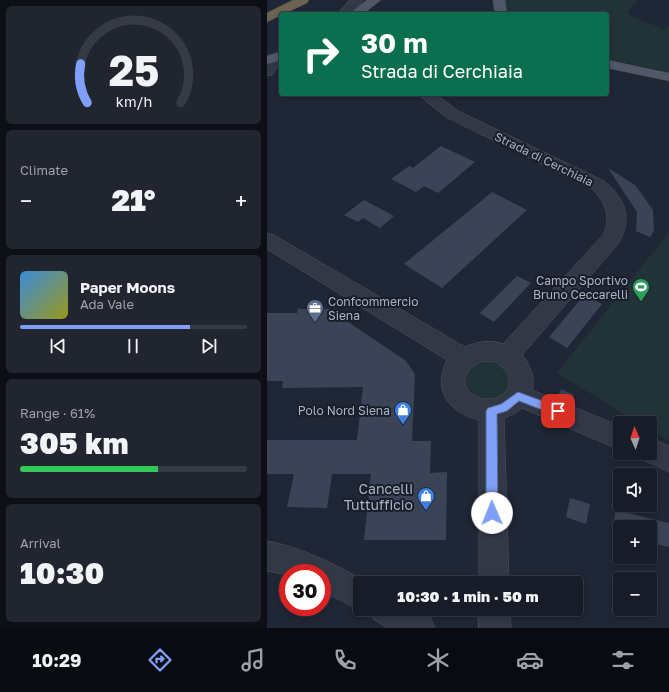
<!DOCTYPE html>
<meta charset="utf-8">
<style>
:root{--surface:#171c28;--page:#202530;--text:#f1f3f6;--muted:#9ea1a8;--line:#363a45;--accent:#7fa0f6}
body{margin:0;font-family:"Golos Text",sans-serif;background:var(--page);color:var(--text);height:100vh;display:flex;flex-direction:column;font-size:15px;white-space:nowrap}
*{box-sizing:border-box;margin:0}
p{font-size:13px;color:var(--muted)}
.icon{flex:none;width:22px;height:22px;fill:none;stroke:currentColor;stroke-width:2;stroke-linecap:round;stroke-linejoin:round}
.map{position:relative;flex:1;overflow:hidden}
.panel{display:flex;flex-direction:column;gap:6px;padding:6px;background:#0d0f16;width:267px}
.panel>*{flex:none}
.banner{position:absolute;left:12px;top:12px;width:330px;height:84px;border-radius:4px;box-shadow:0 2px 6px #0003,0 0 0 1px var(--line);background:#0b6e4f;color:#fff;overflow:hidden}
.needle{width:26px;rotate:357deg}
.fabs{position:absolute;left:346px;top:416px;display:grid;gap:8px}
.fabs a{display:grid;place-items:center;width:44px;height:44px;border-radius:4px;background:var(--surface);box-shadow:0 2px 6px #0003,0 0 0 1px var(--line);font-size:20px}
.speed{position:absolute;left:12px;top:564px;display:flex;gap:8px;font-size:20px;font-weight:700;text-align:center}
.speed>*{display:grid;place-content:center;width:52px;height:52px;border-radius:50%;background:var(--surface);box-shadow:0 2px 6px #0003,0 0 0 1px var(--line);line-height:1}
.speed .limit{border:6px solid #d22;background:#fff;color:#111}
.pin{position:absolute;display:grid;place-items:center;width:34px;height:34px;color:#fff;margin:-17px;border-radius:8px;box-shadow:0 2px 6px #0006}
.me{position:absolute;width:44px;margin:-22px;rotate:359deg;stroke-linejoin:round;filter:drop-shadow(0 0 3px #0008)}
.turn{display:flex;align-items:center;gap:14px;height:84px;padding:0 16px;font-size:18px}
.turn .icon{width:52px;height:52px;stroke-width:2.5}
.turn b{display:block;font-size:28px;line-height:34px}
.big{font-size:30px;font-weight:800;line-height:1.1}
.panel .card{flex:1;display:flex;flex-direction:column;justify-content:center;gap:6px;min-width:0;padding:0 14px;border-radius:6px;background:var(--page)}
.panel .dial{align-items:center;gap:0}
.dial svg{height:104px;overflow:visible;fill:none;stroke:var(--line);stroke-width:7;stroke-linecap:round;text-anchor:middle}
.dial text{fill:var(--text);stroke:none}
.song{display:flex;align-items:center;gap:12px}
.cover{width:48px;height:48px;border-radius:6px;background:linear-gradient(135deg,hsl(210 70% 55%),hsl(60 70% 35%))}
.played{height:4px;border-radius:2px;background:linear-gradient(90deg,var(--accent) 75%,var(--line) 75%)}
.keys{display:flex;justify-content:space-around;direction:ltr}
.heat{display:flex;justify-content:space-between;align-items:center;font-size:22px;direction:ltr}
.charge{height:6px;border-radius:3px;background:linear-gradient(90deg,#34c759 61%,var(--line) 0)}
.trip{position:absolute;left:86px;top:576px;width:230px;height:40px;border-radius:4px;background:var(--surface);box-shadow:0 2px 6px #0003,0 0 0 1px var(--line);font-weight:800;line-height:40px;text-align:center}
.tab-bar{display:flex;height:64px;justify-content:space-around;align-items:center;background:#090b10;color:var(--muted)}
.tab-bar .icon{width:28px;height:28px}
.tab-bar .selected{color:var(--accent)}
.tab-bar b{font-size:18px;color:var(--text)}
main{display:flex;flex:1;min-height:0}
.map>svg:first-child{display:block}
.green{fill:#223337}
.building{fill:#3b4456}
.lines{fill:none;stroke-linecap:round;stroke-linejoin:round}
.minor-casing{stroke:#4d5361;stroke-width:1}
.major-casing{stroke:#3c424f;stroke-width:1}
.highway-casing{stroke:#3a404d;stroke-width:1}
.minor{fill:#333846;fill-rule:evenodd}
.major{fill:#505766;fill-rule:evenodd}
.highway{fill:#6c6450;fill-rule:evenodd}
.route{fill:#7fa0f6;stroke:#5368a0}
.labels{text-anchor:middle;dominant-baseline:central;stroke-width:4;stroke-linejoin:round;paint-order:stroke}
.street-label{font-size:12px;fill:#acb3c3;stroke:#181e2a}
.poi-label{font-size:12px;fill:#acb3c3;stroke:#181e2a;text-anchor:end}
.near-poi-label{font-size:14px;fill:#acb3c3;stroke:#181e2a;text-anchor:end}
</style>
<main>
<section class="panel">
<div class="card dial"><svg viewBox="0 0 100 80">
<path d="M14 69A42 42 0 1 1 86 69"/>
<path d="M14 69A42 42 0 0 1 9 39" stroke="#7fa0f6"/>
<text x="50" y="56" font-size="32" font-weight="700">25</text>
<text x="50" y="72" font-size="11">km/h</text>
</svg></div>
<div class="card"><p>Climate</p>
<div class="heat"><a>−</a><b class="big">21°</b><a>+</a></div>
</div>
<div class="card">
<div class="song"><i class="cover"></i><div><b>Paper Moons</b><p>Ada Vale</p></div></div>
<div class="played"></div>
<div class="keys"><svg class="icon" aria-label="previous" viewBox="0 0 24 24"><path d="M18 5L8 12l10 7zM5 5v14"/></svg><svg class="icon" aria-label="pause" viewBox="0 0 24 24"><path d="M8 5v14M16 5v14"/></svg><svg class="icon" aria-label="next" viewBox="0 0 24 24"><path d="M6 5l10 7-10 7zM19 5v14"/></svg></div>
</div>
<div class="card"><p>Range · 61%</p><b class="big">305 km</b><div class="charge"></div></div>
<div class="card"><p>Arrival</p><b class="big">10:30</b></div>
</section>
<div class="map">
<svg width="402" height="628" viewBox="0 0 402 628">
<rect width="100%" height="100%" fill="#1f2635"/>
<!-- green -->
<path class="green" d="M238 0H372L360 11 365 17 398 29 402 25V72L340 59V14H282L276 11 267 14H241Z
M402 232V441L383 430V423H372L290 373Z
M218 361C234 361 248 372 241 390 214 420 175 371 218 361Z"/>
<!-- building -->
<path class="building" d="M174 146 208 162 171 193 157 186 149 192 124 179 142 166 146 168Z
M341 168 368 185 386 210 387 231 383 237 369 231 370 212Z
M225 192 260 210 175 288 137 264Z
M97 200 127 216 113 228 96 218 91 222 77 215Z
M250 276 264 283 227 322 213 313Z
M317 295 335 304 300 348 282 337Z
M31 309H62L139 361 148 374 145 441H164L163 473 180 472 179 540H97L104 474H65L60 508 20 507 27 474H0V440H90L96 387 15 388 16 381H0V313H30Z
M294 389 307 395 303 404 290 398Z
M303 498 323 504 319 524 299 517Z
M348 510 402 523V547L383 543V527H347Z"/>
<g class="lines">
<defs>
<path id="minor" d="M83 0H96L84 14H71Z
M14 52V62L5 75 0 76V60L6 54Z
M151 94H169L191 111 337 181C359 199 366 219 351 244L255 355C263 365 269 378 265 390L353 426V450L255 408 249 413 237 418 242 583H212V420C181 412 165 391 180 360L0 249V233L7 235 198 347C211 342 222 339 236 344L336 235C345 217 338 202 325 189L179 117ZM215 361 229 362 242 373V388C220 418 172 381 215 361Z
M383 438 402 446V472L374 459 371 453H383Z
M0 541C38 548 68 565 102 583H93V609H96L93 610 55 591V573H21V575L0 571Z
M102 609H149L163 617 168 628H121L107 620Z
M211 609H243L244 628H212Z"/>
<path id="major" d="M100 0H114L96 14H82Z
M226 0H238L240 14H228Z
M14 52V60L0 64V56Z
M340 60 402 73V81L340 68Z"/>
<path id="highway" d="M26 0H42L40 3 0 22V13Z"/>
</defs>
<!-- minor casing -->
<use href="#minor" class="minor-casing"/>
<!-- major casing -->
<use href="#major" class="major-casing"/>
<!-- highway casing -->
<use href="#highway" class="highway-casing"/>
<!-- minor -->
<use href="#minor" class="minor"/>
<!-- major -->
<use href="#major" class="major"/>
<!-- highway -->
<use href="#highway" class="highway"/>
</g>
<!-- route -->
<path class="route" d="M251 392 295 408 296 411 295 414 291 416 252 401 240 411 230 414 231 513 229 517 225 519 221 517 219 513V411L221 408 234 404Z"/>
<!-- icons -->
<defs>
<symbol id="stadium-pin" viewBox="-11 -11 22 30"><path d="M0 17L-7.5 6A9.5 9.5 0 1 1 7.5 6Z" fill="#2e9e5b" stroke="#181e2a"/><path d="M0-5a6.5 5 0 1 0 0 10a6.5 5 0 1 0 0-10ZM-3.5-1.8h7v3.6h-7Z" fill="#fff"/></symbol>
<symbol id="office-pin" viewBox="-11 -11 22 30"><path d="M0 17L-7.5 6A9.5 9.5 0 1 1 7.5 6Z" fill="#5c6f8a" stroke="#181e2a"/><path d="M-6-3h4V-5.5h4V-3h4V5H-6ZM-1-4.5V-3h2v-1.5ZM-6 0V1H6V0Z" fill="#fff"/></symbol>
<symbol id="shop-pin" viewBox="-11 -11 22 30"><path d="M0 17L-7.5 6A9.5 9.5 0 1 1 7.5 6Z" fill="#3f7fe0" stroke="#181e2a"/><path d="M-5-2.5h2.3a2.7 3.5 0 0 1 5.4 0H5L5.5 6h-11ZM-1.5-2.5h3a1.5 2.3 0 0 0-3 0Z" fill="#fff"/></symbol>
</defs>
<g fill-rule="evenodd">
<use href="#stadium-pin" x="364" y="277" width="20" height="27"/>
<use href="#office-pin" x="38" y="298" width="20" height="27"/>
<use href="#shop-pin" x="126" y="400" width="20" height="27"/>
<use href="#shop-pin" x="149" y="486" width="20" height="27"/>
</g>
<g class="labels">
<!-- street labels -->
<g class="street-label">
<text transform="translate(277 159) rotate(26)">Strada di Cerchiaia</text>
</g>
<!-- poi labels -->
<g class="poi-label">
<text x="361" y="280">Campo Sportivo<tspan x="361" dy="14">Bruno Ceccarelli</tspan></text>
<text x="61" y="301" text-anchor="start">Confcommercio<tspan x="61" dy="14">Siena</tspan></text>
<text x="123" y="410">Polo Nord Siena</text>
</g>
<!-- near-poi labels -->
<g class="near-poi-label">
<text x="146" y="488">Cancelli<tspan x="146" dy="16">Tuttufficio</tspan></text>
</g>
</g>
</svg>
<div class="fabs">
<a><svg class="needle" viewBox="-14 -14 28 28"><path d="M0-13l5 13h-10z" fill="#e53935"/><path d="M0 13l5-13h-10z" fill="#9ea1a8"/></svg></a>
<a><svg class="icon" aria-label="sound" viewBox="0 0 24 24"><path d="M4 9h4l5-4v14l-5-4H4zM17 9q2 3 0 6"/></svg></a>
<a>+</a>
<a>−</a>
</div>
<div class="speed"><div class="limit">30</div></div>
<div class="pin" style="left:291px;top:411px;background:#d93025"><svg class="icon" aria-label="arrive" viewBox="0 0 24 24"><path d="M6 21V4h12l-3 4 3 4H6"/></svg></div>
<svg class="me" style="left:225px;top:513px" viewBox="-20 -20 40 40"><circle r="19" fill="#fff"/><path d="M0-13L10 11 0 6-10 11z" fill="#7fa0f6"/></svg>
<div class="trip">10:30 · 1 min · 50 m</div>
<div class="banner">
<div class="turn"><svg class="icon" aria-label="right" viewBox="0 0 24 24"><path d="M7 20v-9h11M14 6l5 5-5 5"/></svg><div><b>30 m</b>Strada di Cerchiaia</div></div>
</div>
</div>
</main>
<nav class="tab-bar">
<b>10:29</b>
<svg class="icon selected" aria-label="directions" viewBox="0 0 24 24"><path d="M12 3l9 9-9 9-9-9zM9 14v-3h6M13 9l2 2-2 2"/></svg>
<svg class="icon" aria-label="music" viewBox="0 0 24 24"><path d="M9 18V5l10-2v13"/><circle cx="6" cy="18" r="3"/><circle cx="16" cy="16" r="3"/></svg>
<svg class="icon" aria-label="phone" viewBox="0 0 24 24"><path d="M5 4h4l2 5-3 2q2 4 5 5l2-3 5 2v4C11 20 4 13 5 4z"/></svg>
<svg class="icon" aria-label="climate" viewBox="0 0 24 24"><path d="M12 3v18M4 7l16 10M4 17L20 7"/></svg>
<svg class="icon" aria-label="car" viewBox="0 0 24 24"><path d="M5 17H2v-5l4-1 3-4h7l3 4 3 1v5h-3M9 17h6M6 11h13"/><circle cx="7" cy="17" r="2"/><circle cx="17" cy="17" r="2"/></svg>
<svg class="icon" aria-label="filters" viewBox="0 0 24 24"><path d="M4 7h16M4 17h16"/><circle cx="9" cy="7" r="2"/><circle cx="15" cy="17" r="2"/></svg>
</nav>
